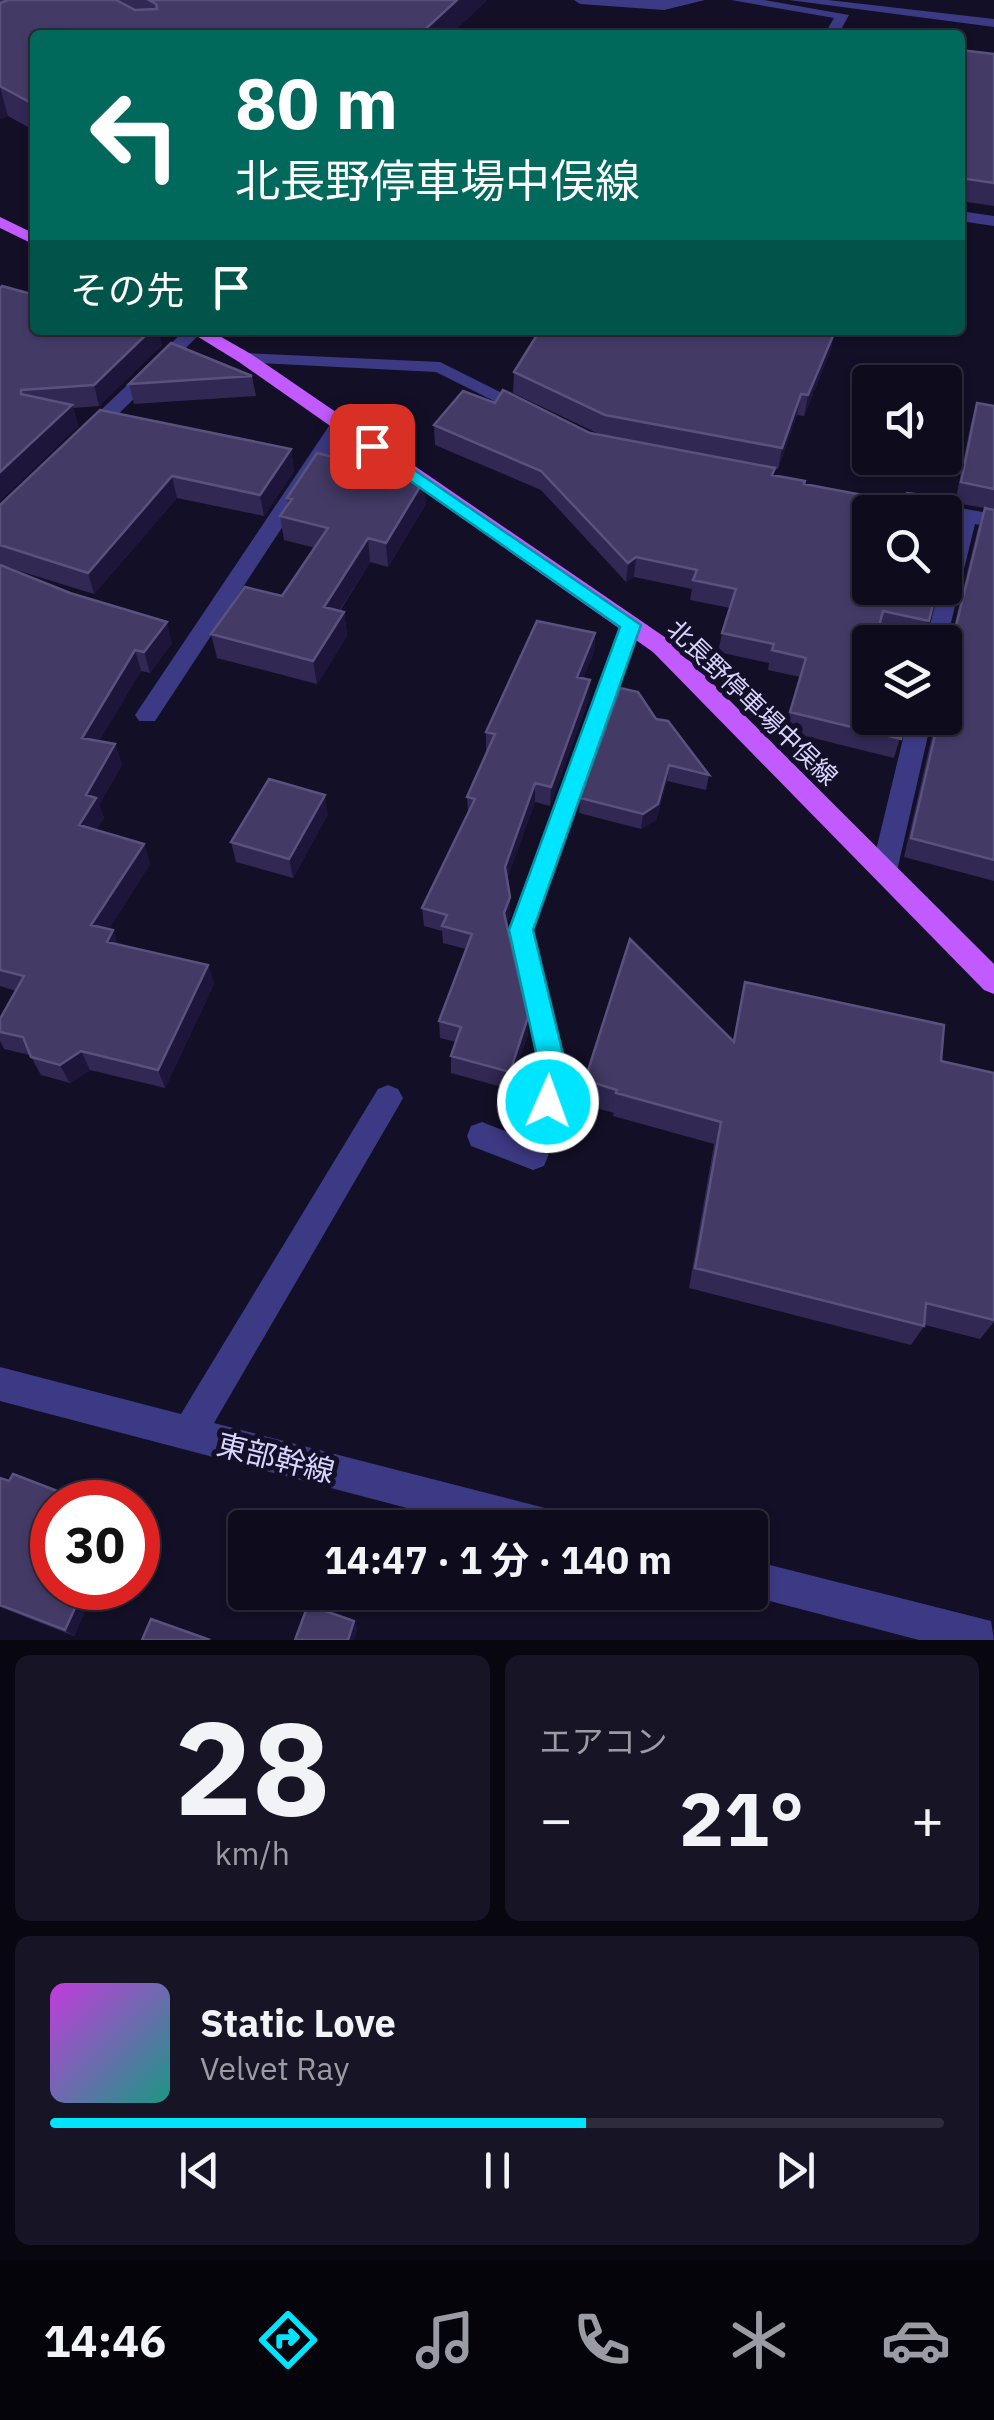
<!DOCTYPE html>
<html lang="ja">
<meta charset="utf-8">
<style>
:root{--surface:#0e0b1c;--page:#171425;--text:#f1f3f6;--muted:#9b9ba3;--line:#2e2b3b;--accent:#00e5ff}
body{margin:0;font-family:"IBM Plex Sans","Noto Sans JP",sans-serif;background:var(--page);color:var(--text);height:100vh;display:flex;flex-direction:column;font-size:38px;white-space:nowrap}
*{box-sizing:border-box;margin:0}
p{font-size:32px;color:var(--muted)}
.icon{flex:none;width:55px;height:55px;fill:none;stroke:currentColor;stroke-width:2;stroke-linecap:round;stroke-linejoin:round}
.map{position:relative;height:1640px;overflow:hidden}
.panel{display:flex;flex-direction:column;gap:15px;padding:15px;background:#08060f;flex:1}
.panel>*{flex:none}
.banner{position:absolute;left:30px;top:30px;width:935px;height:305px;border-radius:10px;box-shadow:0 2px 8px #0004,0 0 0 2px var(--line);background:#00695c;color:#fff;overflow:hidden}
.buttons{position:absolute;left:852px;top:365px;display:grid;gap:20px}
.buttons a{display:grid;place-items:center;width:110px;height:110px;border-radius:10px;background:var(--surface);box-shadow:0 2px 8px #0004,0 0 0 2px var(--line);font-size:50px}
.speed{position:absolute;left:30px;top:1480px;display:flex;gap:20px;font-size:50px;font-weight:700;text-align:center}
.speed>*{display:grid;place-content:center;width:130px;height:130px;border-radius:50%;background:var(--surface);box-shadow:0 2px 8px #0004,0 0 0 2px var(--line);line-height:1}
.speed .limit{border:15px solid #d22;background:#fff;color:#111}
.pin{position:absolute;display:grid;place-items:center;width:85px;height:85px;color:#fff;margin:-42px;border-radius:20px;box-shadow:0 5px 15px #0006}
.me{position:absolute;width:110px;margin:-55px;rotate:2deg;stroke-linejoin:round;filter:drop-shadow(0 0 8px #0008)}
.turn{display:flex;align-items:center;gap:35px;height:210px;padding:0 40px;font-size:45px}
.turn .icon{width:130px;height:130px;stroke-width:2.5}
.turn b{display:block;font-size:70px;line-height:85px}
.then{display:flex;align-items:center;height:95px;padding:0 40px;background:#0003;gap:20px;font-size:38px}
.big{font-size:75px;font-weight:700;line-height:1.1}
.panel .card{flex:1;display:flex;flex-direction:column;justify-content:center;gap:15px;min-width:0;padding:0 35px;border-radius:15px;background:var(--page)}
.panel .dial{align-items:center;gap:0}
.dial b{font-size:130px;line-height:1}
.song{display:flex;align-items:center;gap:30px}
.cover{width:120px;height:120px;border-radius:15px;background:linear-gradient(135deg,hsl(290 70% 55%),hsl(170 70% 35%))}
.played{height:10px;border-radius:5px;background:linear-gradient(90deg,var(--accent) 60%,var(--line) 60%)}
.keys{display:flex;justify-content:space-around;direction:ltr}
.heat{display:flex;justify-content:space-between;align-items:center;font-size:55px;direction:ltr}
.panel .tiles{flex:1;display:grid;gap:15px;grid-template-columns:1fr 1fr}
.card:last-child{grid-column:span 2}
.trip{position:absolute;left:228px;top:1510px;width:540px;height:100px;border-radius:10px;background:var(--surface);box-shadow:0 2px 8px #0004,0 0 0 2px var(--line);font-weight:700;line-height:100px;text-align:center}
.tab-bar{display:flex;height:160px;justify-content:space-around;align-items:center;background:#06040b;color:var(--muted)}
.tab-bar .icon{width:70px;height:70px}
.tab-bar .selected{color:var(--accent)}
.tab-bar b{font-size:45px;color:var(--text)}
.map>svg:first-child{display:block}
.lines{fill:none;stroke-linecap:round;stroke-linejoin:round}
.minor{fill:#3d3a85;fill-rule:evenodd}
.major{fill:#c25bff;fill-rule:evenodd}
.wall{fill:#312854}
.shaded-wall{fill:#1d163a}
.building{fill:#433a66;stroke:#5a527e;stroke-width:2.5}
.route{fill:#00e5ff;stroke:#0095a6;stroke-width:2.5}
.labels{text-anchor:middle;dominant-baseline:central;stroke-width:10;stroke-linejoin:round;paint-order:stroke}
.street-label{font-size:25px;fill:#d9d4ff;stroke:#130f26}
.near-street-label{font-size:30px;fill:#d9d4ff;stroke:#130f26}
</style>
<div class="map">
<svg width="994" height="1640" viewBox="0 0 994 1640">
<rect width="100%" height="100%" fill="#130f26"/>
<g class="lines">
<!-- minor -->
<path class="minor" d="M574 0H705L664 10 580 4Z
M731 0H764L849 15 838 35H824L834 18Z
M789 0H828L994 19V27Z
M960 211 994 216V226L960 221Z
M185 330H204L94 438H80V430Z
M245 353 440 362 538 411 536 415H522L436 372 239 362 236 358Z
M340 418 350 424 155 721H139L135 715 139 709 333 420Z
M920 501 994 514V528L975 524 945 647V642H926L939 588H945V563L954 524 945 518V512H913V502Z
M631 617 642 625 534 930 569 1075 548 1156 544 1166 533 1170 471 1146 467 1136 471 1126 482 1122 523 1138 541 1075 508 930 620 625Z
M908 718H932L897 871 893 878 884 881 875 878 871 871Z
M388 1085 398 1089 403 1098 398 1107 214 1423 553 1510 566 1515 571 1528H483L0 1401V1367L181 1414 378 1089Z
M750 1560 991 1621 994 1640H919L750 1596 741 1592H750Z"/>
<!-- major -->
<path class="major" d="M0 217 35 234V245L0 228Z
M187 330H209L251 354 669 640 994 964V994L984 990 653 652 239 362Z"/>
</g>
<!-- wall -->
<path class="wall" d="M0 0H487L450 35H35V131L8 116 0 119Z
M960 50 994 54V206L960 201Z
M0 288 162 345 99 406 73 408 78 426 0 501Z
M540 330H828L835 331 830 352 804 416 797 415 778 469H775L773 475 805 481 804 485 889 500 905 501 907 493 936 496 948 498 956 506 948 542V565L945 573V512H870V588H937L922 641 878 631 875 642H870V663L865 685 870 686V718H906L894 758 785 731 800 677 768 670 769 663 718 652 722 633 730 608 690 600 692 589 634 577 626 582 541 490 435 445 434 425 463 391 495 403 503 390 590 433 601 435 513 393 514 372Z
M252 376 256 396 134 404 129 384Z
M977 403 994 406V881L904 857 935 723 937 718H945V696L954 648 949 647 978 528 985 508 955 503 971 423Z
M291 449 294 471 264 516 177 498 94 594 0 565 172 643 150 673 141 671 99 741 115 744 122 765 99 805 104 818 96 830 144 844 150 864 109 929 113 930 118 945 208 965 214 984 165 1088 90 1070 70 1083 41 1075 30 1055 4 1049 0 1041V1019L16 991 0 986V505Z
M287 498 426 504 388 567 370 562 340 611 344 612 347 636 317 684 217 658 211 634 282 596 315 548 284 540 280 516 288 505Z
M595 633 594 652 583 678 589 699 550 806 535 802 507 879 510 915 507 923 528 1034 509 1089 451 1073V1056L456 1042 440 1038 439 1021 466 949 443 943 442 931 424 926 422 908 468 813 467 797 487 751H486V732Z
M656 719 709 775 706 790 667 781 656 820 641 829 579 813 580 798Z
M328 814 293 878 236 862 231 842Z
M745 982 941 1061 994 1073V1322L980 1339 925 1325 911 1345 689 1288 714 1144 613 1116 614 1113 582 1104 585 1080 733 1040Z
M0 1478 69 1500 52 1502V1588H95L74 1636 0 1607Z"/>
<!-- shaded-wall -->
<path class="shaded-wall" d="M457 0H487L450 35H419Z
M0 87 8 116 0 119Z
M151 330H159L162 345 99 406 94 385Z
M835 331 830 352 804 416 808 395Z
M801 394 797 415 778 469 782 448Z
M72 405 78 426 0 501V472Z
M291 449 294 471 264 516 260 495Z
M172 476 177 498 94 594 88 573Z
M424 480 426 504 388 567 386 543Z
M368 538 370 562 327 630 324 607Z
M636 557 634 577 626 582 628 563Z
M344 612 347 636 317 684 313 661Z
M167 622 172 643 150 673 144 652Z
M595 633 594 652 576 696 577 677Z
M135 650 141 671 89 758 82 738Z
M590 680 589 699 550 806 551 787Z
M115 744 122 765 99 805 104 818 86 845 79 825 86 795Z
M669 765 667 781 656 820 641 829 643 814Z
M535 783V802L505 885V867Z
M325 795 328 814 293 878 289 859Z
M144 844 150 864 99 945 91 925Z
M510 897V915L504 931V913Z
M113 930 120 950 107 942Z
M208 965 214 984 165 1088 158 1070Z
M528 1017V1034L509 1089 510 1072Z
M81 1051 90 1070 70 1083 60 1065Z
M60 1492 69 1500 68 1502H56Z
M84 1588H95L74 1636 65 1630Z
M354 1621 358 1629 354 1640H348Z"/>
<!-- building -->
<path class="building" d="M8 0H116L135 10 157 9 156 4 149 0H457L419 35H35V105L0 86V3Z
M960 50 994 54V183L960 178Z
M2 286 35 295V330H151L94 385 21 390V394L72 405 0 472V288Z
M540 330H828L835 331 808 395 801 394 782 448 605 415 514 372Z
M171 343 252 376 129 384Z
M503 390 590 433 775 468 772 475 805 481 804 484 889 500 905 501 907 493 948 498 956 506 948 542V565L945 566V512H870V588H937L929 621 883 611 875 642H870V663L865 685 870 686V718H906L901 739 790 712 806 658 772 650 774 644 722 633 736 589 693 580 697 570 636 557 628 563 541 471 434 425 463 391 495 403Z
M977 403 994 406V489L961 482Z
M100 410 291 449 260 495 172 476 88 573 0 545V505Z
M317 453 424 480 386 543 368 538 324 607 344 612 313 661 211 634 245 587 282 596 328 528 280 516 292 499 287 498Z
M985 508 994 510V860L911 838 939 718H945V704H947L961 628 956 626Z
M0 565 70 593 167 622 144 652 135 650 82 738 115 744 86 795 96 798 79 825 144 844 91 925 113 930 107 942 208 965 158 1070 81 1051 60 1065 31 1057 23 1037 0 1032V1019L24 976 0 970Z
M537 621 595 633 577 677 590 680 551 787 535 783 505 867 510 897 504 913 528 1017 510 1072 451 1056 461 1027 439 1021 472 934 442 926 447 915 422 908 475 799 467 797 495 734 486 732Z
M620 688 638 692 656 719 668 721 709 775 669 765 658 804 643 814 580 798Z
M269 779 325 795 289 859 231 842Z
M630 939 734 1042 745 982 944 1025 941 1061 994 1073V1320L926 1303 924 1326 695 1268 721 1122 616 1093 617 1090 585 1080Z
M13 1474 60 1492 56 1502H58H52V1588H84L65 1630 0 1605V1478L9 1481Z
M308 1605 354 1621 348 1640H295Z
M151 1619 210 1640H142Z"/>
<!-- route -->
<path class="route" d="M372 441 641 625 533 930 568 1075 557 1111 548 1114 538 1111 534 1102 541 1075 509 930 620 627 366 450 364 446Z"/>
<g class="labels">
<!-- street labels -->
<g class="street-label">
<text transform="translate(753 702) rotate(44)">北長野停車場中俣線</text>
</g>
<!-- near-street labels -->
<g class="near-street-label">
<text transform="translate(276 1457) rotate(14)">東部幹線</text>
</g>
</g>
</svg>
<div class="buttons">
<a><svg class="icon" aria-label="sound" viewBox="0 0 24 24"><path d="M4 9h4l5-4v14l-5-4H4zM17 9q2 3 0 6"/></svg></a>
<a><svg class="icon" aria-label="search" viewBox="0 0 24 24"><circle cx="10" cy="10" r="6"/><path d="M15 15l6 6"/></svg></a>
<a><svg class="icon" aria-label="layers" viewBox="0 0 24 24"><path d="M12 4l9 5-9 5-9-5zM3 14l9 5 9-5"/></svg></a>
</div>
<div class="speed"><div class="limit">30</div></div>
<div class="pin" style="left:372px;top:446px;background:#d93025"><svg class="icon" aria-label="arrive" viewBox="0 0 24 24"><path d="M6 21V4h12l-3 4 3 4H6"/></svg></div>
<svg class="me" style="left:548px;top:1102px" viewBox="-20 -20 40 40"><circle r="17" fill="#00e5ff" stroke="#fff" stroke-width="3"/><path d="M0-11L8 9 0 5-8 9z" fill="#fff"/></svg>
<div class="trip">14:47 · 1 分 · 140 m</div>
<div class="banner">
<div class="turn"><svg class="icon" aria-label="left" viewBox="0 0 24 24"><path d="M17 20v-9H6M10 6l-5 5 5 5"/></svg><div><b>80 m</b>北長野停車場中俣線</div></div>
<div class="then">その先<svg class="icon" aria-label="arrive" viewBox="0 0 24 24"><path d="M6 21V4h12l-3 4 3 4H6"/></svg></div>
</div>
</div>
<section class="panel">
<div class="tiles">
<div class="card dial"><b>28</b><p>km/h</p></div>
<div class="card"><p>エアコン</p>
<div class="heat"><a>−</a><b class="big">21°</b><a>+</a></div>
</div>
<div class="card">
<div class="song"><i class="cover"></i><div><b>Static Love</b><p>Velvet Ray</p></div></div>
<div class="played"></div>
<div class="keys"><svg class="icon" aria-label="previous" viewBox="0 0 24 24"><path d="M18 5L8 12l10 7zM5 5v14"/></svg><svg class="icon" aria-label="pause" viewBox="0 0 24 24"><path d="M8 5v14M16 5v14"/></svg><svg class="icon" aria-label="next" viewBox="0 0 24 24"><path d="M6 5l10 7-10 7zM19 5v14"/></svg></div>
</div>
</div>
</section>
<nav class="tab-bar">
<b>14:46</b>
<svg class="icon selected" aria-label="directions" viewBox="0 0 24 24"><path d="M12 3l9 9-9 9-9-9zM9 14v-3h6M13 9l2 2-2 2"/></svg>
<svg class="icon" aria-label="music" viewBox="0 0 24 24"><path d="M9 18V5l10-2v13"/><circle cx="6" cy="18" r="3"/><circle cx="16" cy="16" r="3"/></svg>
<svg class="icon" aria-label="phone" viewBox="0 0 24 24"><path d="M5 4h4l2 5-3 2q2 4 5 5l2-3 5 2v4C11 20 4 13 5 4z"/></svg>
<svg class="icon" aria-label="climate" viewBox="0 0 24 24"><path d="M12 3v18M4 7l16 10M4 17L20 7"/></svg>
<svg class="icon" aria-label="car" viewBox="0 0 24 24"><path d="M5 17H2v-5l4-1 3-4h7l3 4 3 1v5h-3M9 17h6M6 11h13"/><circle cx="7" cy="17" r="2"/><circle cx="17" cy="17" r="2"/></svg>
</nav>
